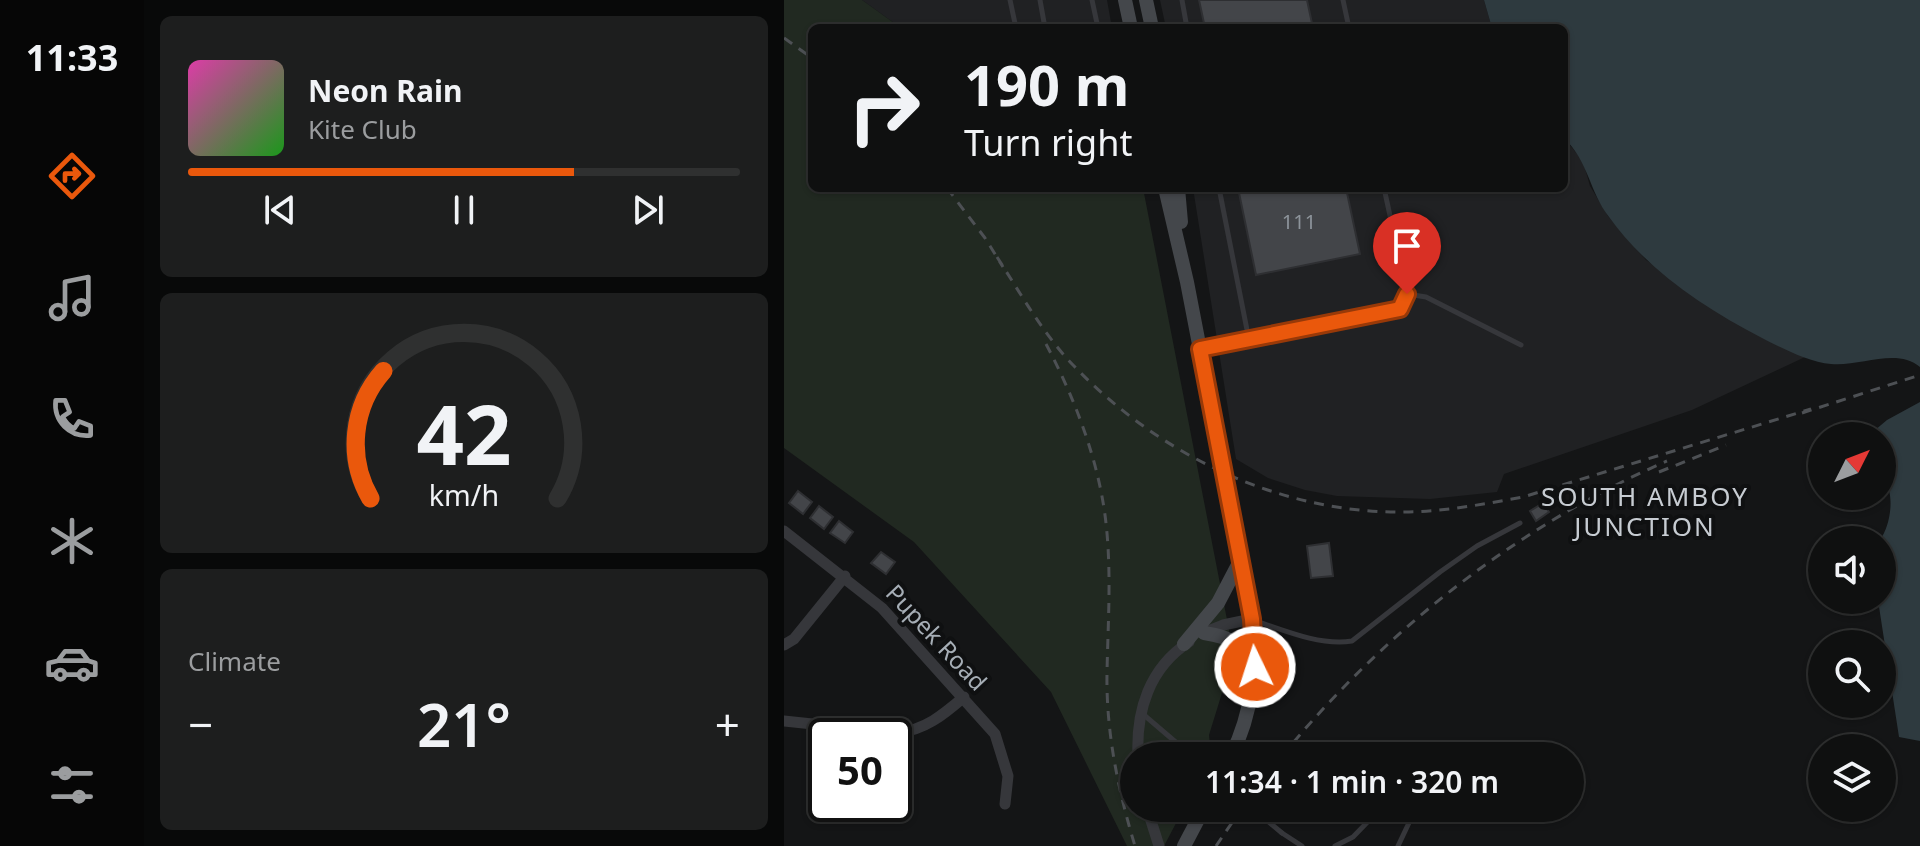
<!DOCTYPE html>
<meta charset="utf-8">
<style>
:root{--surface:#0f1010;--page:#1d1e1e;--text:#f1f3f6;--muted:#9b9d9f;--line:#2f3030;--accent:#ea580c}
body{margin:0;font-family:"Noto Sans",sans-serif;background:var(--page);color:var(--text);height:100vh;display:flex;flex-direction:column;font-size:30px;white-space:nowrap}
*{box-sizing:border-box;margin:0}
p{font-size:26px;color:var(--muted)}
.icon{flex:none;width:44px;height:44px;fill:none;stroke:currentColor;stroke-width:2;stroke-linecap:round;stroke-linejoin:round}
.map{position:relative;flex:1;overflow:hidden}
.details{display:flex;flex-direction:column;gap:16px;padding:16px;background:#080909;width:640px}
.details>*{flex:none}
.guide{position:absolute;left:24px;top:24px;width:760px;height:168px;border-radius:12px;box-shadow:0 2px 6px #0004,0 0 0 2px var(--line);background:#0f1010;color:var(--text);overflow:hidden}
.needle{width:52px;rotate:48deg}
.fabs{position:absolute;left:1024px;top:422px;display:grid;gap:16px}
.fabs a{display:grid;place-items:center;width:88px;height:88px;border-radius:50%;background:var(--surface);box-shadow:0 2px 6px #0004,0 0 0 2px var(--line);font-size:40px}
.speed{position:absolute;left:24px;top:718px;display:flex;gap:16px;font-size:40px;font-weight:700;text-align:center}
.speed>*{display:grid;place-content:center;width:104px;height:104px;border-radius:50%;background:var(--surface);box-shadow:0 2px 6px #0004,0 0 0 2px var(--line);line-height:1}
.speed .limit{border:4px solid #111;border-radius:12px;background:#fff;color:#111}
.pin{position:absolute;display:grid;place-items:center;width:68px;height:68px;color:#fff;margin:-82px -34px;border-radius:50% 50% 50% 0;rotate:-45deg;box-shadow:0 0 8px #0007}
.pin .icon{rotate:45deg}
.me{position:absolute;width:88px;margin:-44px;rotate:356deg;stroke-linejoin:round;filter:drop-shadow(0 0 6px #0008)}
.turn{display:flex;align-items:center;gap:28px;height:168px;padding:0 24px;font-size:36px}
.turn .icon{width:104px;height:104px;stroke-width:2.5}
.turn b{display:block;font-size:56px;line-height:68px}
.big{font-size:60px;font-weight:600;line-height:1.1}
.details .tile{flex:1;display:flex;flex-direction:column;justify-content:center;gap:12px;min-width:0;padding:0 28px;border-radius:12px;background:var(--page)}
.details .dial{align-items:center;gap:0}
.dial svg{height:208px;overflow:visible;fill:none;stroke:var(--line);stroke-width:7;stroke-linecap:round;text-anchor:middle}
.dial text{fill:var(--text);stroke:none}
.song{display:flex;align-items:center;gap:24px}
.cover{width:96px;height:96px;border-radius:12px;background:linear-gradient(135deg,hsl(320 70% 55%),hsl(120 70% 35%))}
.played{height:8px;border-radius:4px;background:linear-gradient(90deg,var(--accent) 70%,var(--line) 70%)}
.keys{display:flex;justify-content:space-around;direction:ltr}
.heat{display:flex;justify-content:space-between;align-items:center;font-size:44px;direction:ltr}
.trip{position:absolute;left:336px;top:742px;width:464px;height:80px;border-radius:40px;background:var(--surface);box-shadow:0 2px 6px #0004,0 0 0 2px var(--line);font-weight:600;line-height:80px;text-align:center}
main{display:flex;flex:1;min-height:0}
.menu{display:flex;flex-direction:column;width:144px;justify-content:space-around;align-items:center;background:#060606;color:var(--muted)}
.menu .icon{width:56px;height:56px}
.menu .current{color:var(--accent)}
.menu b{font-size:36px;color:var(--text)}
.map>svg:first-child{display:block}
.built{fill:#202123}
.green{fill:#212921}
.water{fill:#2e3a3f}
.building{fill:#434549;stroke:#2e2f32;stroke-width:2}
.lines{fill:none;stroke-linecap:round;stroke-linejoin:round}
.service{stroke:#36373b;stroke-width:5}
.minor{stroke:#36373b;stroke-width:11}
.secondary{stroke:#44474b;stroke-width:14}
.rail{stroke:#4d5054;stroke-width:3;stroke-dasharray:10 8;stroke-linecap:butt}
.service-bridge{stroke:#36373b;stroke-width:5}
.route-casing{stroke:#983908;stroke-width:20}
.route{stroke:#ea580c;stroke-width:14}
.labels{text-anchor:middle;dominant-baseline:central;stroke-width:8;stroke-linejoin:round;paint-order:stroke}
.number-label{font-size:20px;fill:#8d949b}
.street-label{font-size:24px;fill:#a6aeb6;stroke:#0f1011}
.neighbourhood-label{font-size:26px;letter-spacing:2px;fill:#c7ccd2;stroke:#0f1011}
</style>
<main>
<nav class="menu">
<b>11:33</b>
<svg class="icon current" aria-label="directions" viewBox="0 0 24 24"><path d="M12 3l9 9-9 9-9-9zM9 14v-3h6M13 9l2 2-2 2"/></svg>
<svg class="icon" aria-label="music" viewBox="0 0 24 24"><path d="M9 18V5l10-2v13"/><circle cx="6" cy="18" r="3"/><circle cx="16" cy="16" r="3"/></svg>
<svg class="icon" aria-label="phone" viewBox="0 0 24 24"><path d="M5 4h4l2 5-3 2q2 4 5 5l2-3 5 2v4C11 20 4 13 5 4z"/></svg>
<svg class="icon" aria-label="climate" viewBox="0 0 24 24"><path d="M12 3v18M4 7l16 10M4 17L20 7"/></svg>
<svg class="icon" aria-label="car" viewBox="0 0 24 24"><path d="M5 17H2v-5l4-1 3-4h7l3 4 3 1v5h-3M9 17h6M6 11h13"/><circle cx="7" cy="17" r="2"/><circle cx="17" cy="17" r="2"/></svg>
<svg class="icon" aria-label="filters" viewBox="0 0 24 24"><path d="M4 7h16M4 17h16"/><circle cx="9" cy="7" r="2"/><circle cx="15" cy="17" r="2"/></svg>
</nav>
<section class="details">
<div class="tile">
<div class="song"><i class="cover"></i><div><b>Neon Rain</b><p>Kite Club</p></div></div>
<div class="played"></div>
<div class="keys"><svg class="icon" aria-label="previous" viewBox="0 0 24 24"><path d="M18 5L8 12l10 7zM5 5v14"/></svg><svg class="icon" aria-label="pause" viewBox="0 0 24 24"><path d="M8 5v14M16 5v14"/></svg><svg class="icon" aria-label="next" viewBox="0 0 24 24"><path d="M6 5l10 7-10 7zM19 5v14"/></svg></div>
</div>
<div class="tile dial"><svg viewBox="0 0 100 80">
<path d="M14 69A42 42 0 1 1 86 69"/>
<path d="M14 69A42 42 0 0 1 19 20" stroke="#ea580c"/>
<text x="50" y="56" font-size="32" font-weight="700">42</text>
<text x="50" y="72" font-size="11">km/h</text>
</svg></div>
<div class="tile"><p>Climate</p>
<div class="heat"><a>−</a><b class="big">21°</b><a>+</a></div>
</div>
</section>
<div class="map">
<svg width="1136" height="846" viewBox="0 0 1136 846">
<rect width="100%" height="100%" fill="#141516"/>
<!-- built -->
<path class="built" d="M78 0H323L328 28H117Z
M376 0H700L708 28H382Z
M780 138 799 161 806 186 824 216 862 260 979 338 1021 357 908 410 720 474 713 492 646 499 553 496 521 490 484 478 452 459 409 188H780Z"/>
<!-- green -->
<path class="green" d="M0 0H78L117 28H28V188H359L445 630 446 667 425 735 427 756H350V808H400L380 846H343L267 692 130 542 0 448Z"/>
<!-- water -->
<path class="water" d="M700 0H1136V367C1113 347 1075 367 1047 364 1024 362 998 348 978 338 920 308 863 270 825 217 805 191 805 162 780 138V28H708Z
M1136 402V741L1115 737 1094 600H1098V540H1096C1107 525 1112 491 1098 477V436H1084L1103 420Z"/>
<!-- building -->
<path class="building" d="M415 0H523L529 28H421Z
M454 188H562L576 254 472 275Z
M14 491 28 502 19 514 5 503Z
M759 503 765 512 752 521 746 511Z
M35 506 49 517 40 529 26 518Z
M55 521 69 532 61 543 46 533Z
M545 543 549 576 527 578 523 546Z
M97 552 111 562 102 574 87 563Z"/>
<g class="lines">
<!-- service -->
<path class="service" d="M226 0 232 28
M256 0 261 28
M308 0 314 28
M398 0 403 28
M559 0 565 28
M435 188 465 340
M623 294 642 297 737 345
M418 349 616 309 623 294 600 188
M472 621C501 631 537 646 568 641L656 572 693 546 736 523
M360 715 408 756
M646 756 652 750 668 753 669 756
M498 833 518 846
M551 846 569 837 597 808
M614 846 632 808"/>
<!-- minor -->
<path class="minor" d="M0 531 98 608 211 734 224 776 221 804
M419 633 439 625 468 619
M0 645 10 639 61 576
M0 721 113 733C141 730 159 715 180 697
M354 756C352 711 365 668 405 642
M363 808 375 846"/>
<!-- secondary -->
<path class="secondary" d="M341 0 347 28
M362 0 368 28
M381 188 403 282 468 619C473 667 469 712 447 756
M394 188 397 222
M420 633C448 637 460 644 465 674
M400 644 434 603 456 561
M400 846 420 808"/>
<!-- rail -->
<path class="rail" d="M0 38 28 58
M163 188 201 238 219 267
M213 257C237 294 259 334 290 366 376 456 499 515 625 512 663 511 701 504 739 497L1027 409
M262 344C290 397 313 456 321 515 328 568 324 620 323 673 322 732 334 790 351 846
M1018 413 1136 375
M875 472 942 445
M498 756C601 631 733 526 883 461
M432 846 458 808"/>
<!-- service-bridge -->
<path class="service-bridge" d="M468 808 498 833"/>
</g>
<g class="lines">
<defs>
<path id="route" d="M471 667 468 619 416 349 616 309 623 294"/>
</defs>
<!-- route casing -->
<use href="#route" class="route-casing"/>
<!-- route -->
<use href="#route" class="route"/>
</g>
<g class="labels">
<!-- number labels -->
<g class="number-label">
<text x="515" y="221">111</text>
</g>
<!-- street labels -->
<g class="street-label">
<text transform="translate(153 637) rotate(47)">Pupek Road</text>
</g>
<!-- neighbourhood labels -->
<g class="neighbourhood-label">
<text x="861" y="496">SOUTH AMBOY<tspan x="861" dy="30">JUNCTION</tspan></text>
</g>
</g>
</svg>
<div class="fabs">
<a><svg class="needle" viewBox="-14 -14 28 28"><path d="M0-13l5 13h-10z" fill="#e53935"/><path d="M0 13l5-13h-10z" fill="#9b9d9f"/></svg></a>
<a><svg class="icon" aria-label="sound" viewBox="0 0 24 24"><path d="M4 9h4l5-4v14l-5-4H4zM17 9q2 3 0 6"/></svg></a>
<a><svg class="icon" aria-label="search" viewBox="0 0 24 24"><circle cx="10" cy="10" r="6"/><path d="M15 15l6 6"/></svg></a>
<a><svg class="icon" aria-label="layers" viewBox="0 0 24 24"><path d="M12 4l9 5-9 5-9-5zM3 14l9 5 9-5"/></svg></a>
</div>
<div class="speed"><div class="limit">50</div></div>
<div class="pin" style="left:623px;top:294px;background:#d93025"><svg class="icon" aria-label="arrive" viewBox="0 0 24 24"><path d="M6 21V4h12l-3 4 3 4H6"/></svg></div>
<svg class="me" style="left:471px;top:667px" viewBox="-20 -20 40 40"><circle r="17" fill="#ea580c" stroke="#fff" stroke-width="3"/><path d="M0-11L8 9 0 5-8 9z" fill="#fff"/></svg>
<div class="trip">11:34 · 1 min · 320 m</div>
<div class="guide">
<div class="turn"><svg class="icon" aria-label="right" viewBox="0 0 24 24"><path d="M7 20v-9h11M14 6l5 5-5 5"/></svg><div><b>190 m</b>Turn right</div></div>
</div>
</div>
</main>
